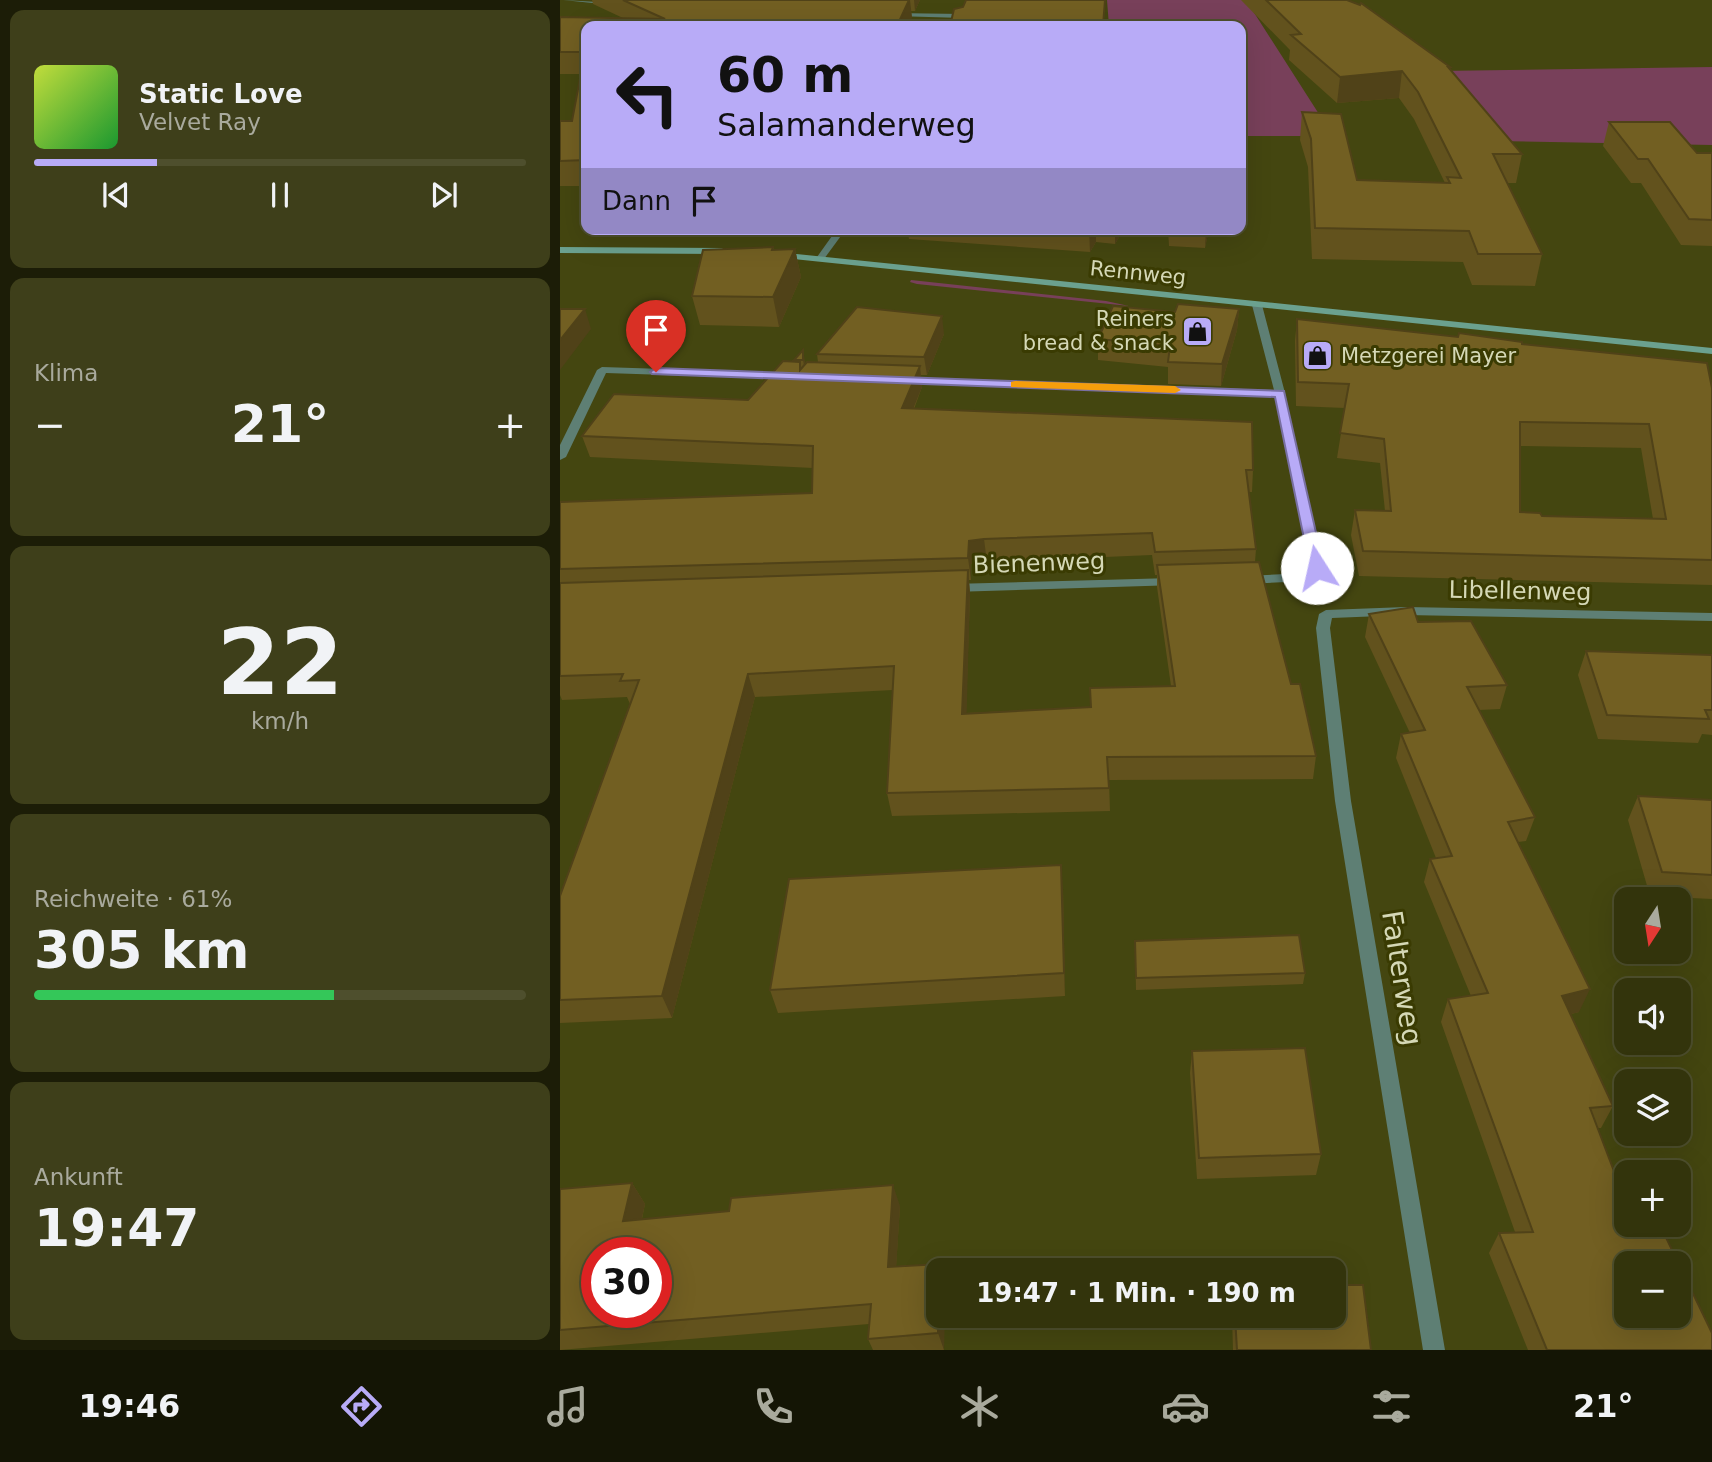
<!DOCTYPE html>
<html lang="de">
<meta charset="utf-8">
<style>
:root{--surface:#33340c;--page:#3e3f1a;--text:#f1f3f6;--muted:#a9aa9d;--line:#4e4f2d;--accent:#b8abf7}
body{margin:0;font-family:"DejaVu Sans",sans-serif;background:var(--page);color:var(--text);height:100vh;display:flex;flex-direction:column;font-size:26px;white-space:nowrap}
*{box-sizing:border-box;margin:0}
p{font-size:23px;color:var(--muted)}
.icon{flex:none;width:38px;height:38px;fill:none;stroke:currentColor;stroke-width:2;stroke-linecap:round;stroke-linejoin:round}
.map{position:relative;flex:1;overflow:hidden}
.side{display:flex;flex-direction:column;gap:10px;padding:10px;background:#1c1d07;width:560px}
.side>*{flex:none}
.banner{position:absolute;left:21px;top:21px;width:665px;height:214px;border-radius:14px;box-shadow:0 7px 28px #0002,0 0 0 2px var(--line);background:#b8abf7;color:#111;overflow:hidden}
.needle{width:46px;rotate:192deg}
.fabs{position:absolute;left:1054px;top:887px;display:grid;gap:14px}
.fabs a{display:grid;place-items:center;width:77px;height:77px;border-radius:14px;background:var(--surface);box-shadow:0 7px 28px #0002,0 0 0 2px var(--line);font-size:35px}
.speed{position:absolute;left:21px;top:1237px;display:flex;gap:14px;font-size:35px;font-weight:700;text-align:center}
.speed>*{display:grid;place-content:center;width:91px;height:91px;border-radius:50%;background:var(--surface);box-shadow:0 7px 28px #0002,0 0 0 2px var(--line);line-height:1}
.speed .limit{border:10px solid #d22;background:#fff;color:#111}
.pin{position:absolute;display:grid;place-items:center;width:60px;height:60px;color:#fff;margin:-72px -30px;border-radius:50% 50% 50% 0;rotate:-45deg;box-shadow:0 0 7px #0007}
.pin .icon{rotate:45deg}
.me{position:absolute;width:77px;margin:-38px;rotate:350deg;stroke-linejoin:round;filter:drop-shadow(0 0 5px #0008)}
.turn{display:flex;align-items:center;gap:24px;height:147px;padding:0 21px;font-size:32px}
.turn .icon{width:91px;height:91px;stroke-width:2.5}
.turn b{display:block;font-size:49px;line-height:60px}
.then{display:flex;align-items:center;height:66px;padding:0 21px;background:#0003;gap:14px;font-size:26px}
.big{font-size:52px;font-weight:800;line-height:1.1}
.side .tile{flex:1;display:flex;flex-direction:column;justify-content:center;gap:10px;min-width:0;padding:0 24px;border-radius:14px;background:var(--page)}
.side .dial{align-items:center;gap:0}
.dial b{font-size:91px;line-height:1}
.song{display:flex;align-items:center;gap:21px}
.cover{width:84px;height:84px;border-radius:10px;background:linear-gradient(135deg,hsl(70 70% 55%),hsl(130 70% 35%))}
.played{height:7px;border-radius:4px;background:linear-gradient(90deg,var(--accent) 25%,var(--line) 25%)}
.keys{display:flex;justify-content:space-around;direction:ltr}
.heat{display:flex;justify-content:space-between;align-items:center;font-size:38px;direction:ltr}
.charge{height:10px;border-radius:5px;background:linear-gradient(90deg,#34c759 61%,var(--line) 0)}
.trip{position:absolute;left:366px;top:1258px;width:420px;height:70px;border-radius:14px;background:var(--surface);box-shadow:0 7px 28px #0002,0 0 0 2px var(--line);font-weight:800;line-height:70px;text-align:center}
.tabs{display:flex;height:112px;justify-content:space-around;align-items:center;background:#141505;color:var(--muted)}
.tabs .icon{width:49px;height:49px}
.tabs .current{color:var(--accent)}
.tabs b{font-size:32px;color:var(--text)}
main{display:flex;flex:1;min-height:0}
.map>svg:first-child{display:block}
.green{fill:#78405a}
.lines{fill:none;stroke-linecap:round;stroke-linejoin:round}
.minor{fill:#5e7f74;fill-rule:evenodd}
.tertiary{fill:#5e7f74;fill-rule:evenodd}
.secondary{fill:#6ba18f;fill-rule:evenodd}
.wall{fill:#62521d;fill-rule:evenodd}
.shaded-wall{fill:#504218}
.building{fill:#725f22;stroke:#504218;stroke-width:2;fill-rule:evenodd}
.route{fill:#b8abf7;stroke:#786fa1;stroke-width:2}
.slow{fill:#f59e0b}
.labels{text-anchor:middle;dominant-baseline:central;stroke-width:6;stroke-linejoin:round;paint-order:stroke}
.far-street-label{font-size:21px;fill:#d5d8b6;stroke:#3a3b02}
.far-poi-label{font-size:21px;fill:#d5d8b6;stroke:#3a3b02;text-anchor:end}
.street-label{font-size:24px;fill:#d5d8b6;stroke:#3a3b02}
.near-street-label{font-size:28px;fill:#d5d8b6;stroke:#3a3b02}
</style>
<main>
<section class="side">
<div class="tile">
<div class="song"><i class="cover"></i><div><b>Static Love</b><p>Velvet Ray</p></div></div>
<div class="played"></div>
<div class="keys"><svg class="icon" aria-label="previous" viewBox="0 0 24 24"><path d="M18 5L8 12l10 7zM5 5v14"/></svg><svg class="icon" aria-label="pause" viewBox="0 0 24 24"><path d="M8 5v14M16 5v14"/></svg><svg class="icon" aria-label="next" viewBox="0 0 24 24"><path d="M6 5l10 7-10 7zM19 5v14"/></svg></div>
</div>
<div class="tile"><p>Klima</p>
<div class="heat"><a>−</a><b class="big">21°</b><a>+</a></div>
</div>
<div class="tile dial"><b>22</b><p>km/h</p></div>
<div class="tile"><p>Reichweite · 61%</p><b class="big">305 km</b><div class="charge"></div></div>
<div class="tile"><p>Ankunft</p><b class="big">19:47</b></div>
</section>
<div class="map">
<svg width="1152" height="1350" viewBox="0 0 1152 1350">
<rect width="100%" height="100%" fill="#444610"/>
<!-- green -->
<path class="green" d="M547 0H686L773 136H681V26H549Z
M1152 67V145L935 141 878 71Z
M351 280 546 301 569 306 357 284 350 282Z"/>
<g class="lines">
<!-- minor -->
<path class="minor" d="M3 0 55 3 52 5Z
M332 13 403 14 406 16 403 18 334 16Z
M697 302 702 305 725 393 763 568 754 580 749 581 686 584 680 580 686 576 745 573 751 567 715 396 345 383 340 380 345 377 714 390 692 305Z
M42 367 227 373 232 376 227 379 46 373 6 457 0 460V445L37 370Z
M613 578 619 582 618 585 392 592 386 588 392 584Z
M846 607 1152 613V621L846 615 772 618 770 628 791 801 885 1350H863L775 801 756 628 759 614 766 610Z"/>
<!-- tertiary -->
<path class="tertiary" d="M277 229H286L264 259H258L257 257Z"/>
<!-- secondary -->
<path class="secondary" d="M0 247 162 248 166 251 162 254 0 253Z
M217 252 1152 348V354L214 257V253Z"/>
</g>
<!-- wall -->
<path class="wall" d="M32 0H360L355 11H351L352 18 26 26V186H0V121H12L21 74H0V17L63 18 33 4Z
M681 0H787L890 67V69L962 154 956 183H947L982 254 975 286 912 285 903 262 752 259 748 167 740 140 742 112 797 180 885 183 854 119 839 98 777 103 729 60 730 50Z
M1049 122 1137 153H1152V246L1121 245 1081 183H1071L1043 146Z
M347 229H564L555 244 536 242 530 252 349 239Z
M608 229H649L645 248 609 246Z
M213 247 214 250 235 249 241 277 219 327 140 325 132 296Z
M679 309 677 330 661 386 608 384V367L538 360V339L615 312Z
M737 319 962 344 1152 388V585L799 576 791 535 795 510 825 511 820 463 777 458 785 408 736 406 735 341ZM960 446 1081 448 1093 519 982 516 960 512Z
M384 334 367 375H361L362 387 354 409 693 470 692 492H689L696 549 695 562 731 684 756 756 753 779 549 780 550 811 332 816 327 793 333 690 195 697 112 1018 0 1023V896L70 704 67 697 2 700 0 695V502L252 493 253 468 30 457 22 436 188 400 235 361 234 360 245 361V364L258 362 257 354ZM592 555 595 575H597V587L611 686 531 707 406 713 410 593 409 580H411V564L427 562Z
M809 614 858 622 947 685 940 709 919 710 975 817 966 841 958 842 1019 1012 1011 1014 1053 1106 1041 1128H1037L1066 1203 1152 1350H968L929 1253 939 1233 955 1232 881 1022 888 999 911 996 864 882 870 859 876 858 836 758 841 734 850 733 805 637Z
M1026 651 1152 655V735L1142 734 1138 743 1038 739 1018 675Z
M1078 796 1152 800V899L1090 896 1068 820Z
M503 889 505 996 218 1013 210 990Z
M575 941 745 973 743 984 576 990Z
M632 1051 761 1154 756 1175 637 1179 630 1073Z
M72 1183 85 1204 82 1219 340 1206 336 1267 381 1264 383 1270H378L384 1350H313L308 1339 309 1324 0 1350V1189Z
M672 1316H774L811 1350H673Z"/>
<!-- shaded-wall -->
<path class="shaded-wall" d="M349 0H350L352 18 349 26H337Z
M354 0H360L355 11Z
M842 71 839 98 777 103 780 77Z
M529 229H536V242L530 252Z
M555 229H564L555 244Z
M646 229H649L645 248Z
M235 249 241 277 219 327 213 297Z
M25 309 31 329 0 370V340Z
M679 309 677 330 661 386 662 364Z
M382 316 384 334 367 375 364 357Z
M243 350 245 361V371L243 360Z
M360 366 362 387 345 429 342 408Z
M424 539 427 562 411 564V580L408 558 409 541Z
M408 570 410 593 406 737 402 714Z
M188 674 195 697 112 1018 102 996Z
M501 865 503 889 505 996 504 973Z
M1030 989 1019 1012 992 1019 1002 996Z
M72 1183 85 1204 77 1241 63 1221Z
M333 1185 340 1206 335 1287 328 1267Z
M379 1316H385L384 1350 378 1333Z"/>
<!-- building -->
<path class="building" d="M63 0H349L337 26H26V160L0 161V121H12L25 52H0V17L105 19Z
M406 0H545L543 26H390L394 9 403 7Z
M706 0H787L800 5 801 3 890 67H888L962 154H933L982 254H918L909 231 755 228 751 139 742 112 781 114 797 180 890 183 887 177 901 178 858 92 842 71 780 77 731 35 741 34Z
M1049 122H1110L1137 153H1152V220L1129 219 1088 159H1078Z
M213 247 212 250 235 249 213 297 132 296 143 250Z
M618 304 679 309 662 364 608 362 610 346 538 339 553 306 615 312Z
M297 307 382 316 364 357 257 354Z
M0 309H25L0 340Z
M737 319 898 337 899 333 962 342V344L1147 363 1152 388V560L803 551 795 510 831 511 824 439 780 433 789 384 738 382ZM960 422 1089 424 1106 519 982 516 980 513 960 512Z
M243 350V360H234Z
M223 361 240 362V370L247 362 360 366 342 408 692 422 693 470H686L696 549 595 552 592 533 424 539 409 541 408 558 0 569V502L252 493 253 446 22 436 54 394 188 400Z
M699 562 731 684H740L756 756 547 757 549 788 327 793 334 666 188 674 102 996 0 1000V896L79 680 60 681 63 674 0 676V583L408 570 402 714 531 707 530 688 615 686 597 565Z
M853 607 858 622 911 621 947 685 907 687 975 817 948 822 1030 989 1002 996 1053 1106 1030 1108 1066 1203V1225H1100L1152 1333V1350H987L939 1233 973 1232 888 999 928 993 870 859 892 856 841 734 865 730 809 614ZM1066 1264H1118V1316H1066Z
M1026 651 1152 655V710H1145L1149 719 1047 715Z
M1078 796 1152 800V875L1102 872Z
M501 865 504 973 210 990 229 879Z
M739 935 745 973 576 978 575 941Z
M745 1048 761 1154 639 1158 632 1051Z
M72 1183 63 1221 169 1211 171 1198 333 1185 328 1267 381 1264V1270H378V1333L308 1339 311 1304 0 1330V1189ZM37 1253H96V1312H37Z
M774 1285H803L811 1350H677L675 1316H774Z"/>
<!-- route -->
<path class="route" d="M96 368 724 391 764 568 757 573 750 568 715 397 92 374 90 372Z"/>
<!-- slow -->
<path class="slow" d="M455 381 615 386 621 390 615 393 451 387V382Z"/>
<!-- icons -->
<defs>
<symbol id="shop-square" viewBox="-11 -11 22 22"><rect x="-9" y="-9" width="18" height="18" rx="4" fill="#b8abf7" stroke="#3a3b02"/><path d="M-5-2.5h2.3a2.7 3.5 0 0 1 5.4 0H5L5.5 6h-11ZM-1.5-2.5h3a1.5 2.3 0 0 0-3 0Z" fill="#111"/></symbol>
</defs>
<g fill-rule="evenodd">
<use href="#shop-square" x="620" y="314" width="35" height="35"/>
<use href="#shop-square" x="740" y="338" width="35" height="35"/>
</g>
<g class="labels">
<!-- far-street labels -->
<g class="far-street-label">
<text transform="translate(578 273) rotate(6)">Rennweg</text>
</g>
<!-- far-poi labels -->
<g class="far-poi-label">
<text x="614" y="319">Reiners<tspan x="614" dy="24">bread &amp; snack</tspan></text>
<text x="781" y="356" text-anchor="start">Metzgerei Mayer</text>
</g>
<!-- street labels -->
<g class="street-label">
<text transform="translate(479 563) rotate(-2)">Bienenweg</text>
<text transform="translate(960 591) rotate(1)">Libellenweg</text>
</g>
<!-- near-street labels -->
<g class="near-street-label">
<text transform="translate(842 978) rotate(81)">Falterweg</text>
</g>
</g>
</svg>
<div class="fabs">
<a><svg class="needle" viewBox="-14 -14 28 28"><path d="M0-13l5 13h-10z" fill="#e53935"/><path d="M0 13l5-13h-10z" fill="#a9aa9d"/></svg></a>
<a><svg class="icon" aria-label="sound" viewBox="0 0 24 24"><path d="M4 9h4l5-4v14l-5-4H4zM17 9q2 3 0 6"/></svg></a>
<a><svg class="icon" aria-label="layers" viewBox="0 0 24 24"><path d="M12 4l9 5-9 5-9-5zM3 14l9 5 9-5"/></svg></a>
<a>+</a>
<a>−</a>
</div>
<div class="speed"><div class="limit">30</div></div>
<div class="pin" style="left:96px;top:372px;background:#d93025"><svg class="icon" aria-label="arrive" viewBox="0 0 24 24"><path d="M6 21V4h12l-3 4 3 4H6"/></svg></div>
<svg class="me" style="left:757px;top:568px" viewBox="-20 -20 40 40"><circle r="19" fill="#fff"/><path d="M0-13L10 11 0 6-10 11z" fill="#b8abf7"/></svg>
<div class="trip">19:47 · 1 Min. · 190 m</div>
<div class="banner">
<div class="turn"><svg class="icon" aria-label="left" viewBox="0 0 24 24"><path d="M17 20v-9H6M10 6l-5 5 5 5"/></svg><div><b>60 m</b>Salamanderweg</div></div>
<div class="then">Dann<svg class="icon" aria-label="arrive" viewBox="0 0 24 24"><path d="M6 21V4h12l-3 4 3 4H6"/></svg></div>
</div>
</div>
</main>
<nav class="tabs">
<b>19:46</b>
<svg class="icon current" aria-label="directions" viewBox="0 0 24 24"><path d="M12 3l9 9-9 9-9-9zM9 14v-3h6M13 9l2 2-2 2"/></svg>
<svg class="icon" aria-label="music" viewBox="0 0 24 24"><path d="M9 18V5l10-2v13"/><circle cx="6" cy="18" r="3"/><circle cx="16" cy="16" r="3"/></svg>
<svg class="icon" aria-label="phone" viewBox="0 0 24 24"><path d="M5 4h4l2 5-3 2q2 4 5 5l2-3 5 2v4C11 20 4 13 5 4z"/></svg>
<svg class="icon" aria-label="climate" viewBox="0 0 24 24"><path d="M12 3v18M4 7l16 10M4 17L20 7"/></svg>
<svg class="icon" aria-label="car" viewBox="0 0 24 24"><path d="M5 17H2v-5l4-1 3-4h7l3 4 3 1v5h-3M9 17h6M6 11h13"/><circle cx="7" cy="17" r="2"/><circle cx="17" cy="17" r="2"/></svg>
<svg class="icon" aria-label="filters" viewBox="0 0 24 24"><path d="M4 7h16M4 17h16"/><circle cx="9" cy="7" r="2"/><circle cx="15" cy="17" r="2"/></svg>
<b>21°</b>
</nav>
